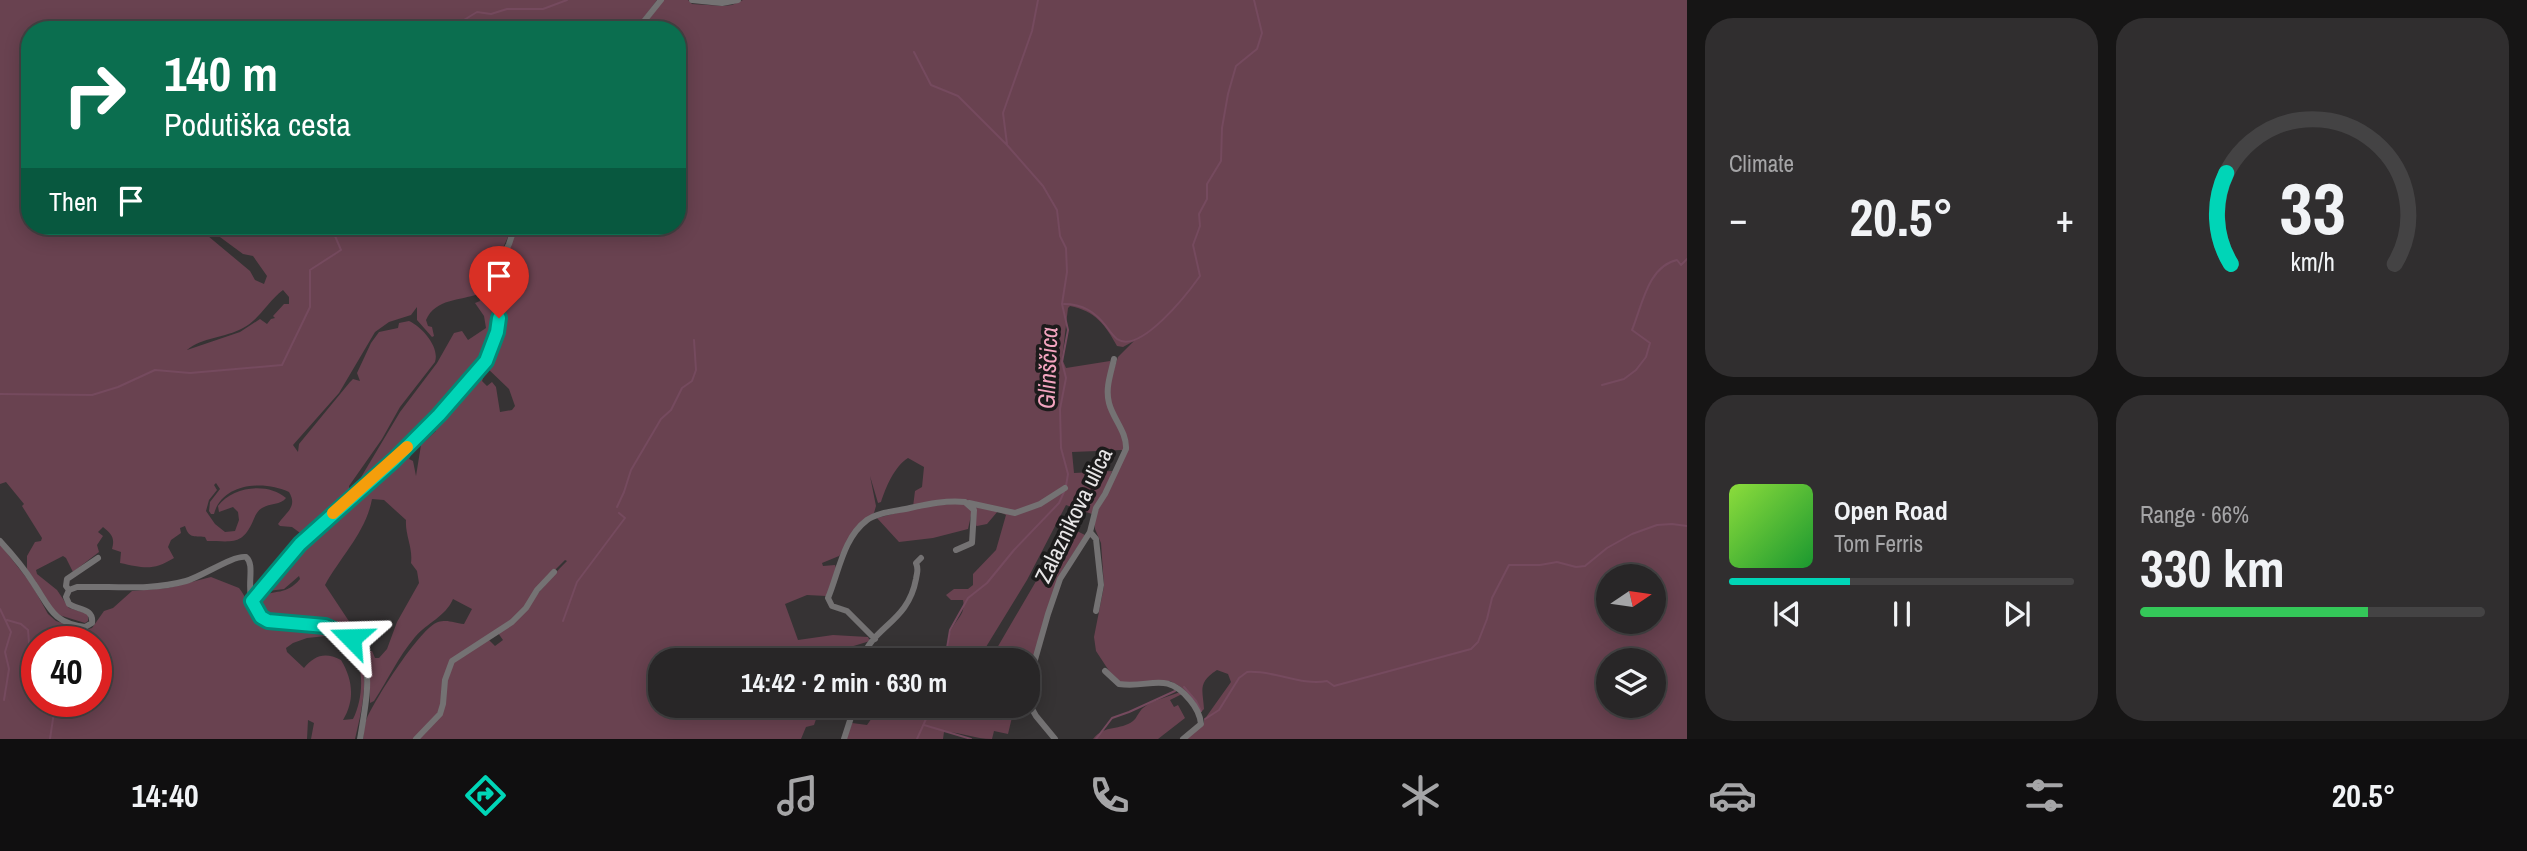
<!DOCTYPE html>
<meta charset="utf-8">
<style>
:root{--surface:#282627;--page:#302e2f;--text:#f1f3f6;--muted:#a5a5a7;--line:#444344;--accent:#00d5b7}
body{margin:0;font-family:"Archivo Narrow",sans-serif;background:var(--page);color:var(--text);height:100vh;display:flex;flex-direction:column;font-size:26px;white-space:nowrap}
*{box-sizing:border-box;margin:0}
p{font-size:23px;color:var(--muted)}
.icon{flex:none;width:38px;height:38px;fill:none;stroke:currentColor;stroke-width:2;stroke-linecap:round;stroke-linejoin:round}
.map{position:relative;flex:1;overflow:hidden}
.sheet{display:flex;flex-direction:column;gap:18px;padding:18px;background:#161515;width:840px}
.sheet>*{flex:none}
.guide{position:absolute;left:21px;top:21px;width:665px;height:214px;border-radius:28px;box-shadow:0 4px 18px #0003,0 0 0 2px var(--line);background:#0b6e4f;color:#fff;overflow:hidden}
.needle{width:46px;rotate:77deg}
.fabs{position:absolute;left:1596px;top:564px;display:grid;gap:14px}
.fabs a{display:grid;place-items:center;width:70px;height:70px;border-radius:50%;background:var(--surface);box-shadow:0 4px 18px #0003,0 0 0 2px var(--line);font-size:35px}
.speed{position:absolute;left:21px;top:626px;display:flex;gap:14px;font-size:35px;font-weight:700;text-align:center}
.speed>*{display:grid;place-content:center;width:91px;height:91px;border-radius:50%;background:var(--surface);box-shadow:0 4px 18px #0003,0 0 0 2px var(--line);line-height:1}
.speed .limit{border:10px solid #d22;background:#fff;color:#111}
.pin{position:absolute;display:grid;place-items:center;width:60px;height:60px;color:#fff;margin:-72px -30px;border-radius:50% 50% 50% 0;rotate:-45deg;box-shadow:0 0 7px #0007}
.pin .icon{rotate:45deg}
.me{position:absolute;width:77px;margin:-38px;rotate:292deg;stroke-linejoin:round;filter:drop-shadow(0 0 5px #0008)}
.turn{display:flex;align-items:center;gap:24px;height:147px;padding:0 28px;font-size:32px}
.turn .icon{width:91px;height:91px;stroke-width:2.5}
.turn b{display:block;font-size:49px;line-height:60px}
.then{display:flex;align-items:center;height:66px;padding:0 28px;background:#0003;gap:14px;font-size:26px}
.big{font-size:52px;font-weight:700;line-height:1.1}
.sheet .widget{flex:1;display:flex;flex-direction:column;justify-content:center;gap:10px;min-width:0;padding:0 24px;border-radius:28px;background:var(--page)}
.sheet .dial{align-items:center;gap:0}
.dial svg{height:182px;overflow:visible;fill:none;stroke:var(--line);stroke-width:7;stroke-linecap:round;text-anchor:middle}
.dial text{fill:var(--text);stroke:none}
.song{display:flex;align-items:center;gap:21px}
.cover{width:84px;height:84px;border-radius:10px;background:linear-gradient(135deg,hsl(90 70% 55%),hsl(130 70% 35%))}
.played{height:7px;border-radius:4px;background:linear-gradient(90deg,var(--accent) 35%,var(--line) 35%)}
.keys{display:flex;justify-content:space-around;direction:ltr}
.heat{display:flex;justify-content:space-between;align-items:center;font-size:38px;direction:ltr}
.charge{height:10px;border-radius:5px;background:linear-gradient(90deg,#34c759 66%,var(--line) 0)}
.sheet .tiles{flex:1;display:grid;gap:18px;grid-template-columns:repeat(2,1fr)}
.trip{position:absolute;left:648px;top:648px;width:392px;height:70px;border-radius:28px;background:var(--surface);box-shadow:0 4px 18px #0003,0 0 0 2px var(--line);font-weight:700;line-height:70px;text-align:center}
.tab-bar{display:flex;height:112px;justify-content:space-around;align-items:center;background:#100f10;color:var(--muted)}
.tab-bar .icon{width:49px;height:49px}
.tab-bar .selected{color:var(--accent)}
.tab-bar b{font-size:32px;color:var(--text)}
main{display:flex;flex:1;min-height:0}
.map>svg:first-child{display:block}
.green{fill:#694250;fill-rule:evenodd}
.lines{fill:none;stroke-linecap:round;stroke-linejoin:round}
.stream{stroke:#754a5e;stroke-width:2}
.minor{stroke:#747273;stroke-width:6}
.route-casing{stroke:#008a77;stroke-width:18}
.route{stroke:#00d5b7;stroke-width:12}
.slow{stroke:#f59e0b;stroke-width:12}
.labels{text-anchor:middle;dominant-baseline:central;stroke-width:7;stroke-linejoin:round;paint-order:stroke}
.street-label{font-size:23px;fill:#e8e6e7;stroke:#1c1b1b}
.water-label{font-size:24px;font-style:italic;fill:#f4a5c0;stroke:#1c1b1b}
</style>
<main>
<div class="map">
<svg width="1687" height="739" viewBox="0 0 1687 739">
<rect width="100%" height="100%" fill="#363334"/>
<!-- green -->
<path class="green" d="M0 0H657L637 27 632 30H30V226H196L250 271 255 280 264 284 267 276 253 256 243 254 205 226H513L492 272 496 325 488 353 482 363 415 437 356 490 354 489 400 412 437 363 454 333 462 331 468 340 486 328 484 316 475 303 480 301 478 294C460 301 436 298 426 320L428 326 432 327 434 336 432 337 417 320V307L411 315 389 322 375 332 339 393 293 445 298 452 299 444 350 382 353 379 360 381 357 373 371 343 379 332 398 328 399 323 409 321C422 327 440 347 435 362L400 407 382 439 349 486V494L308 534 303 535 292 527 280 526 278 524C286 512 298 507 289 492 264 480 222 483 214 514H211L209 511 210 502 220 489 216 483 214 485 217 490 209 500 206 511 215 524 225 532 235 531 239 520 238 512 233 507 219 512 218 506C233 486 268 482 286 498 281 505 270 503 262 508 257 511 255 516 253 521 242 546 232 541 207 541L205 537C193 536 189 538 185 526L180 528 181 533 171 540 168 547 174 558C153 571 144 568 120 563L121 552 112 549C115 538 112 534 103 527L98 532 103 536 97 545 99 552 73 572 66 558 63 556 36 570 37 574 57 590 69 608 88 614V621L85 623 59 615 52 609 27 569V556L35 542 41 541 42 538 22 506 24 504 6 482 0 484ZM283 290 289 297V304H284L273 316 275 318 271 319 267 324 260 319 240 332 187 350C202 337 225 338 243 328 259 320 268 301 283 290Z
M663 0H688L692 4 723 6 732 5 743 0H1687V739H1186L1204 723V720L1231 682 1228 674 1217 670C1197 683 1203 690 1204 709L1201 712 1181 687 1170 681 1123 683 1115 680 1096 651 1094 637 1104 586 1101 543 1095 529 1094 517 1107 494 1122 456V450L1072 452 1074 473 1112 471 1106 490 1092 514 1083 511 1075 530 1085 535 1063 569 1056 585 1027 681V660H990L1056 547 1074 508 1066 505 1027 580 978 660H946C948 651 948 639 951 630 957 618 966 614 963 600H951L946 595 954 589H968L973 585V574L996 550 1006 515 998 511 987 524 977 526 975 525 976 502 955 499 913 507 915 491 922 487 924 467 908 458C894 467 886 487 881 502L878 503 870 476 876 506 874 513 865 519 839 556 822 563 823 566 835 565 836 568 828 594 826 596 807 595 785 604 798 640 833 635 868 637 870 641 847 648 839 655 843 660H660V705H821L814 725 806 727 801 739H418L442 714 444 705 445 682 453 661 489 640 495 646 503 640 498 633C526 614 542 585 567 561L565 560 537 588 529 603 516 617 451 660 445 674 442 704 439 713 414 739H363C364 732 364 724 367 718 376 698 420 628 438 622 448 619 454 623 464 624L472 609 453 599C446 616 427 623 415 637 398 657 388 680 374 701L370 703 369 651H372L375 658H379L387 649 397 622 419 583 417 571 411 563C413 547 405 535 406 520L384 500 372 499C366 532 341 556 325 585L366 647 364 648C341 618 305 621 270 619L258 605 259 597C275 589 286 596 300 579L299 576 284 589 268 591 265 589 323 525 409 449 412 453 409 459 413 461 416 476 421 445 436 431 434 429 422 440H418L477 374 484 376 482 381 487 386 492 382 496 387 500 412 512 410 515 406 509 389 485 366C495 351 503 332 501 314 499 301 494 289 496 276 499 258 513 244 517 226H677V30H641ZM1070 306C1095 311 1105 324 1117 346L1123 347 1134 341 1118 357 1113 372 1110 373V361L1066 368 1062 359 1068 308ZM1608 576H1654V621H1608ZM1608 660H1654V705H1608Z
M965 503 972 511 968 529 933 538 899 542 877 518 924 506Z
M0 544 32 585 48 614 56 621 71 626 85 630 92 628 104 611 113 608 132 591 168 588 211 577 239 588C249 600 251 619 268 625 283 630 301 624 316 627 379 638 366 693 355 739H311L314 723 308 720 307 739H0ZM326 636C366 639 367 691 353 719L343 720C355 700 353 680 341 660 325 652 315 655 304 668L287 652 286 648 293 643 307 638ZM37 642H96V702H37Z
M1180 692 1182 694 1170 700 1174 707 1178 705 1185 718 1158 739H1093C1105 724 1120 731 1133 721 1137 718 1139 711 1143 708 1152 700 1168 697 1180 692Z
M881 705H993L1013 713 1008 734 994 731 992 739C975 739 961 732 944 732L943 739H846L852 723 867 725Z"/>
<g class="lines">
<!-- stream -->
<path class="stream" d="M433 30 459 23 477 12 491 14 507 9H543L567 0
M914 52 931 85 958 96 1007 145 1043 186 1057 210 1060 236 1066 248 1067 272 1062 304 1068 330 1062 362 1066 378 1060 409 1061 448 1068 474 1066 486
M1007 144 1003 113 1032 31 1038 0
M1064 304C1083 304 1095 312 1106 326 1109 330 1113 336 1117 339 1140 355 1188 293 1200 276L1193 245 1200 226 1199 214 1207 199V184L1221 161 1222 128 1228 94 1236 66 1257 49 1262 33 1254 0
M1602 385 1624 379 1636 370 1646 357 1650 343 1632 330C1642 306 1648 266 1677 260L1681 265 1687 259
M0 394 92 395 118 387 155 370 190 373 282 365 310 307V270L341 250 335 236 338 226
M617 507 624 492 631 470 661 419 671 410 682 388 692 381 696 370 694 340
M0 609 11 632 5 652 9 669 4 700
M7 620 21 624 28 630 30 656 37 672
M563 621 577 582 625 518 619 513
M945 660 950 630 968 598 987 583 1014 550 1059 503 1064 492
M1184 687 1196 701 1201 711
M49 702 54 712 50 739
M1205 719 1219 710 1239 678 1247 672C1275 670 1300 686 1327 681L1334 686 1471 649 1478 642 1487 619 1492 598 1509 565H1540L1557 562 1576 567 1585 566 1607 548 1632 534 1657 525 1672 524 1687 526
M924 725 971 739
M917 739 926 719 927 705
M1096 739 1112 718 1129 712 1175 691"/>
<!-- minor -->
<path class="minor" d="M692 0 722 3 738 0
M637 30 661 0
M969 503 1015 513 1040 504 1065 488
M1090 532 1096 539 1101 585 1096 611
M0 541C12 554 24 568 34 584 50 608 53 623 85 627L92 623C94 608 78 610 69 604L66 597 69 590 77 587C113 586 150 591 186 581 203 576 233 555 246 557 258 567 240 596 261 616 270 626 285 623 297 623 381 627 371 675 360 739
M69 590 66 586 67 579 98 558
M252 601 300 544 418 437 486 361 497 332 499 318 493 285 494 275 509 244 515 226
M875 639 847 611 832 606 828 598C839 572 843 538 867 520 878 512 897 511 910 508 928 504 947 500 965 502L974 510 972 543 956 550
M862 660C872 626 908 623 916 579 917 572 919 570 916 563L921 558
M1105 671 1119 684C1150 689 1165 670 1190 700 1196 707 1200 714 1201 724L1183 739
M1027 688 1048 614 1060 579 1090 532 1096 508 1105 494 1126 449C1127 432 1113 419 1109 403 1105 388 1111 373 1114 359
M1027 700 1036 716 1055 739
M416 739 440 714 443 704 445 680 452 661 512 622 526 608 537 590 554 572
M844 739 855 705"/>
</g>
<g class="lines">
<defs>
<path id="route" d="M351 638 325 626 268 621 261 617 252 601 300 544 394 460 439 415 486 361 497 332 499 318"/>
</defs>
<!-- route casing -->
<use href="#route" class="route-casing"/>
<!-- route -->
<use href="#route" class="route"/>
<!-- slow -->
<path class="slow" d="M333 513 407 447"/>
</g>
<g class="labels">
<!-- street labels -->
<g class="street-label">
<text transform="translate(1073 515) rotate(-64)">Zalaznikova ulica</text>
</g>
<!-- water labels -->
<g class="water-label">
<text transform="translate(1047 368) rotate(-88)">Glinščica</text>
</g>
</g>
</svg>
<div class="fabs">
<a><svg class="needle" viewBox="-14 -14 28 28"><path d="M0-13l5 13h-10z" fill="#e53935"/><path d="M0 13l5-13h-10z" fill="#a5a5a7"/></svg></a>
<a><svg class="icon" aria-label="layers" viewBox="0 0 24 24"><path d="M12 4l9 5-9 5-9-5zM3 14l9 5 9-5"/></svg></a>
</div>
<div class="speed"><div class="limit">40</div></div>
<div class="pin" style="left:499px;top:318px;background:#d93025"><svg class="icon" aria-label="arrive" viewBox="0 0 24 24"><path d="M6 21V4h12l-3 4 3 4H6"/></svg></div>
<svg class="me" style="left:351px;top:638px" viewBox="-20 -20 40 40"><path d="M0-17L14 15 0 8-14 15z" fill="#00d5b7" stroke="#fff" stroke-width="4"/></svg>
<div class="trip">14:42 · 2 min · 630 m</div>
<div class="guide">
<div class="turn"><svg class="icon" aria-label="right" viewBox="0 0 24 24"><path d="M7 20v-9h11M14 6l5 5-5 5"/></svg><div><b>140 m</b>Podutiška cesta</div></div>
<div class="then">Then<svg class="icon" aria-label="arrive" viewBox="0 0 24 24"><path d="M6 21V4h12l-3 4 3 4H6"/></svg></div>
</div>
</div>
<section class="sheet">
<div class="tiles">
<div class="widget"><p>Climate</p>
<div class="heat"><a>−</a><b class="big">20.5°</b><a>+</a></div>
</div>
<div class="widget dial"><svg viewBox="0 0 100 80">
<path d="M14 69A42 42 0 1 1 86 69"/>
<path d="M14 69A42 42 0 0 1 12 29" stroke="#00d5b7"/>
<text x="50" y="56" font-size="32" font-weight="700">33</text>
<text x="50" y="72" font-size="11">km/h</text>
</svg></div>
<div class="widget">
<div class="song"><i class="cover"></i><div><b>Open Road</b><p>Tom Ferris</p></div></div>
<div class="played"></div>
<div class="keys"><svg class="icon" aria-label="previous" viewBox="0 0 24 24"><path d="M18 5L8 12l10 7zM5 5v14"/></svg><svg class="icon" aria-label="pause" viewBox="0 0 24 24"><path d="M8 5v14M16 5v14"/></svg><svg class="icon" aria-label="next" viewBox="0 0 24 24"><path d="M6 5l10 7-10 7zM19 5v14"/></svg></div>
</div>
<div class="widget"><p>Range · 66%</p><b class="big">330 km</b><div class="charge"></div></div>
</div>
</section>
</main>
<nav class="tab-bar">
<b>14:40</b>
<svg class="icon selected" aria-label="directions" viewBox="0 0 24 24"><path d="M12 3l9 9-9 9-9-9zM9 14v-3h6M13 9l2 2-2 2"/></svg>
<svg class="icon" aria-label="music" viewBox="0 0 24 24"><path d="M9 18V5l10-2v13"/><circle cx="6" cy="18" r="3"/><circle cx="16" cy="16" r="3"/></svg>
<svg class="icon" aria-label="phone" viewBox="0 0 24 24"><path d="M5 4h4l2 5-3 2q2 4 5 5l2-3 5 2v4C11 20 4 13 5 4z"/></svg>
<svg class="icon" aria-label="climate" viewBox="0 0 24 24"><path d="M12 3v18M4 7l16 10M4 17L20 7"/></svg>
<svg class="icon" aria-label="car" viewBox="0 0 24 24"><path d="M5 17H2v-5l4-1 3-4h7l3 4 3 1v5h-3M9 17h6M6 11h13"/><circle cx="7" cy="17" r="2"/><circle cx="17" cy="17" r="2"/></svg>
<svg class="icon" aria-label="filters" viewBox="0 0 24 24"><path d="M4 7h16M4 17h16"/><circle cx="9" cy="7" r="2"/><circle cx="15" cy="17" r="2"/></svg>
<b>20.5°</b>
</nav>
